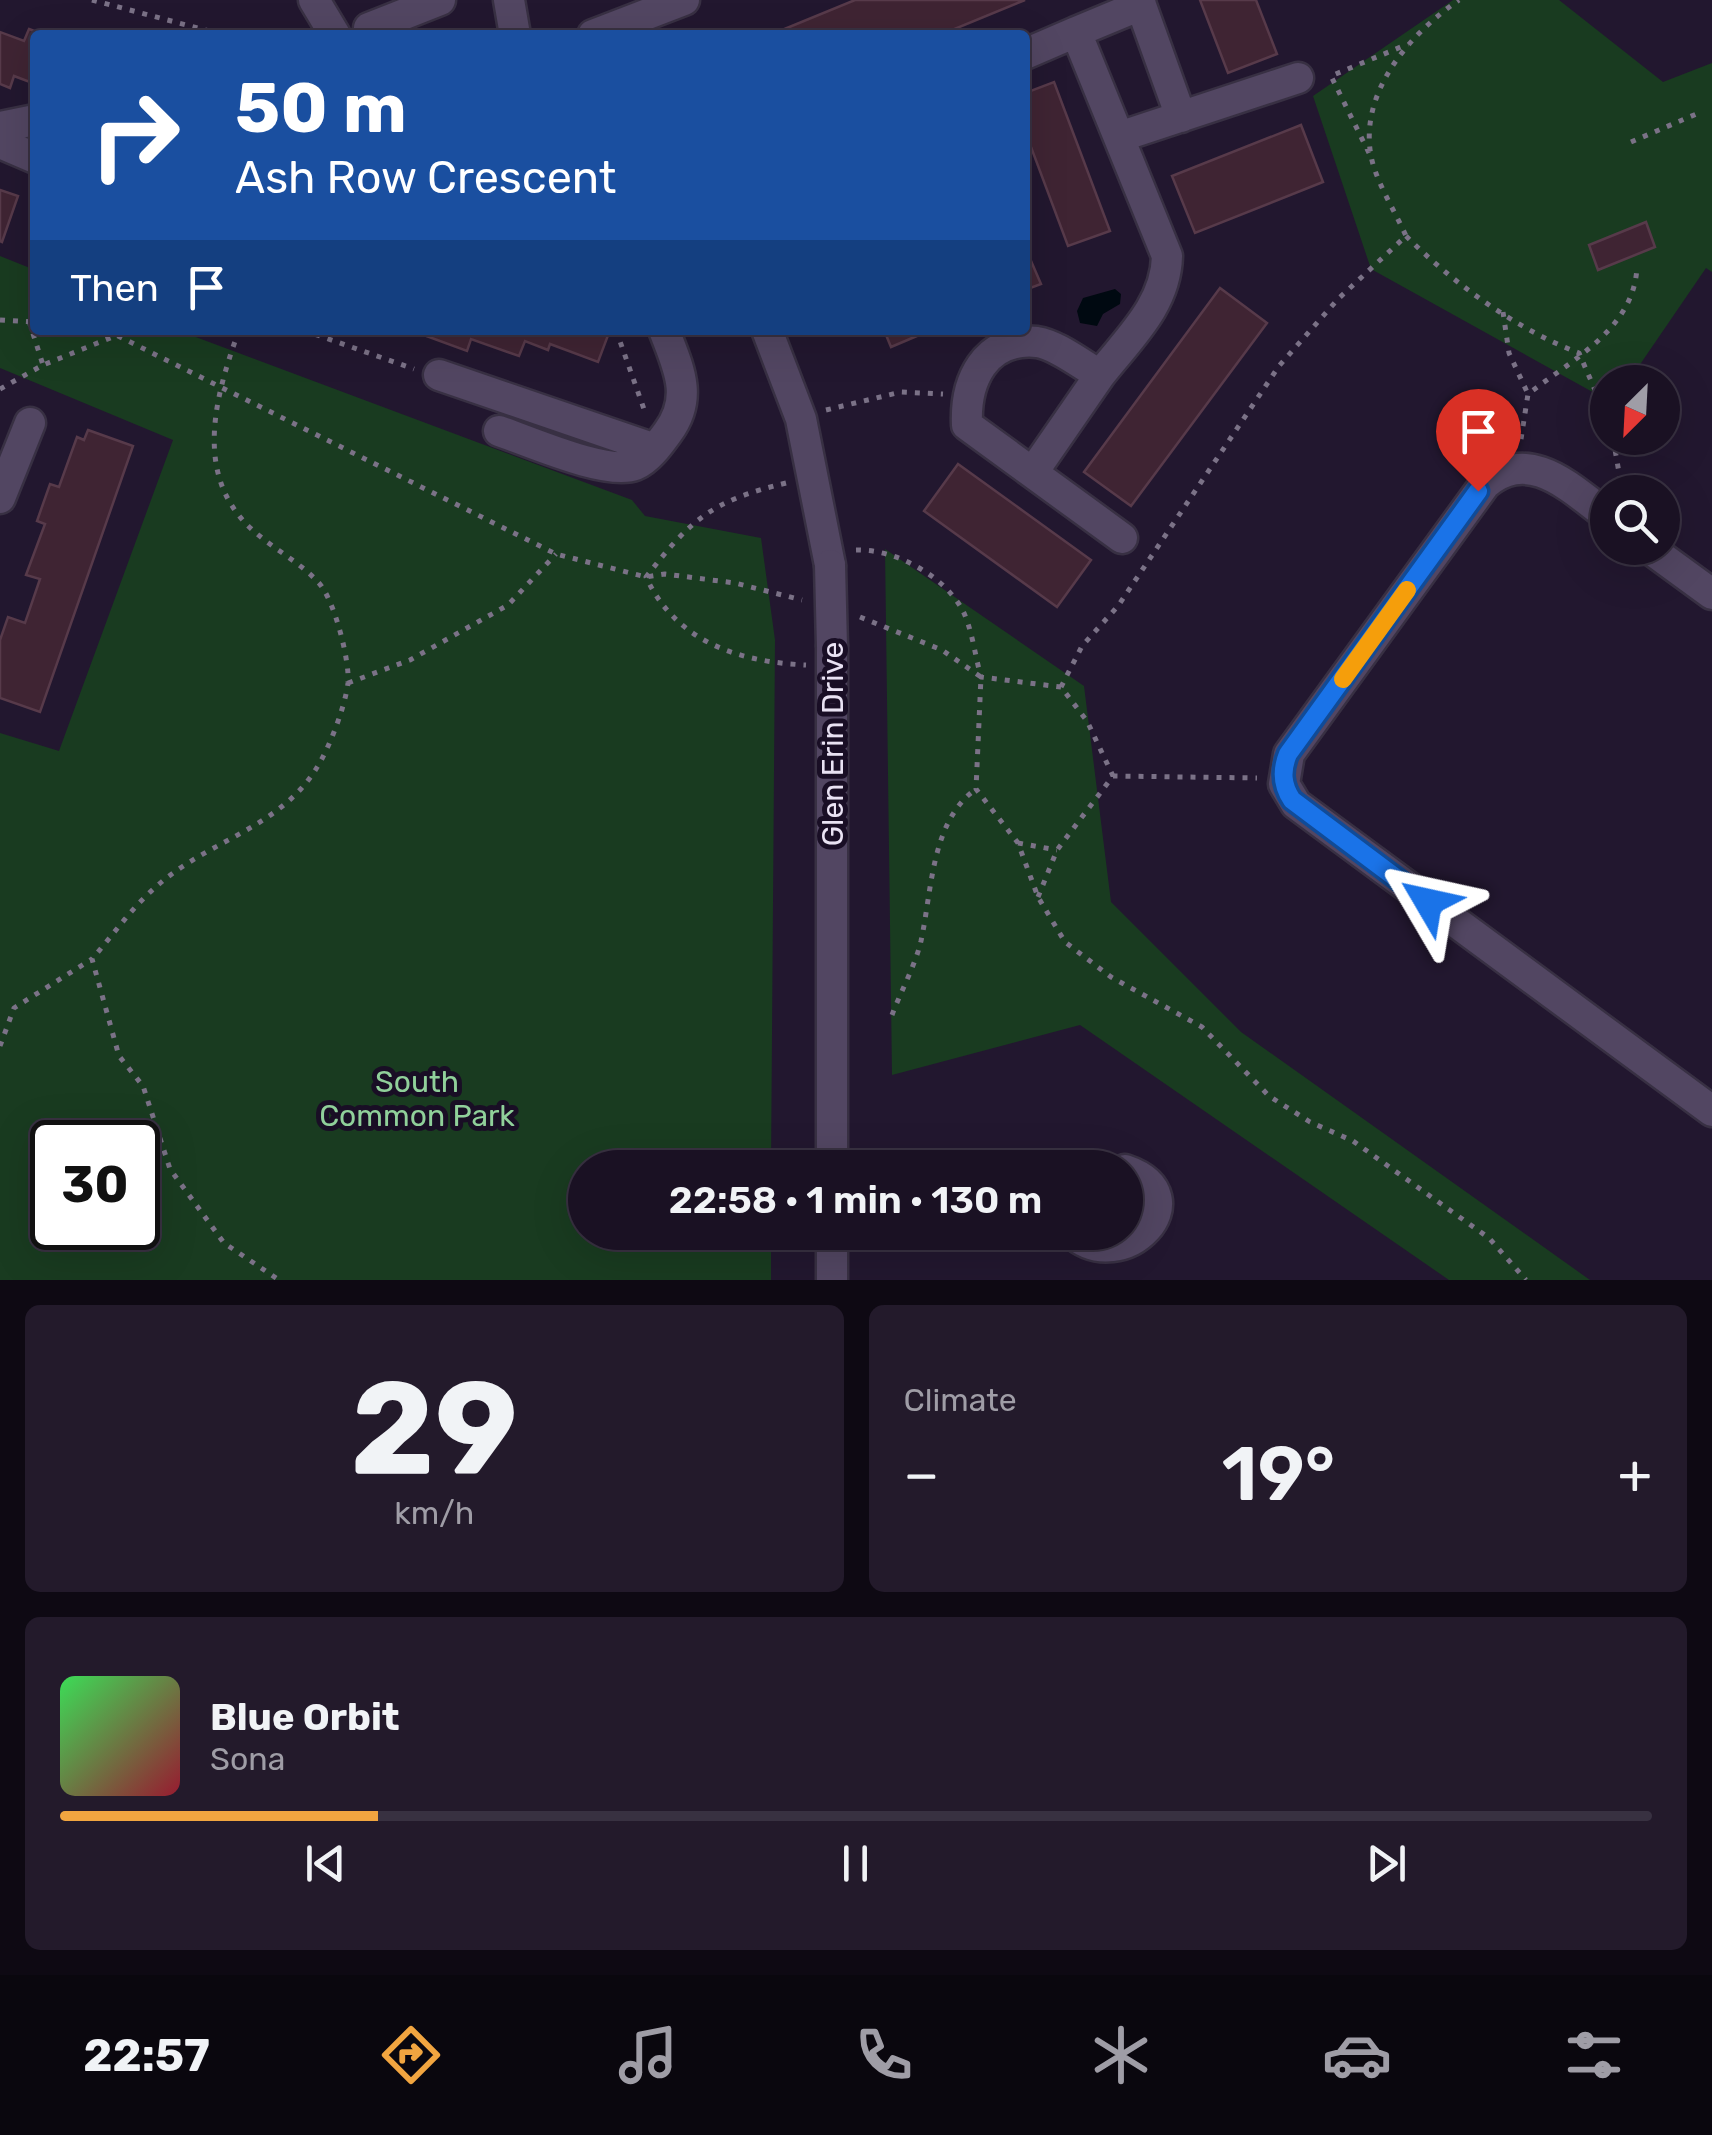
<!DOCTYPE html>
<meta charset="utf-8">
<style>
:root{--surface:#1a1123;--page:#231a2b;--text:#f1f3f6;--muted:#9f9da6;--line:#383141;--accent:#f1a540}
body{margin:0;font-family:Rubik,sans-serif;background:var(--page);color:var(--text);height:100vh;display:flex;flex-direction:column;font-size:38px;white-space:nowrap}
*{box-sizing:border-box;margin:0}
p{font-size:32px;color:var(--muted)}
.icon{flex:none;width:55px;height:55px;fill:none;stroke:currentColor;stroke-width:2;stroke-linecap:round;stroke-linejoin:round}
.map{position:relative;height:1280px;overflow:hidden}
.drawer{display:flex;flex-direction:column;gap:25px;padding:25px;background:#0e0913;flex:1}
.drawer>*{flex:none}
.top-card{position:absolute;left:30px;top:30px;width:1000px;height:305px;border-radius:10px;box-shadow:0 10px 40px #0002,0 0 0 2px var(--line);background:#1a4fa0;color:#fff;overflow:hidden}
.needle{width:65px;rotate:204deg}
.buttons{position:absolute;left:1590px;top:365px;display:grid;gap:20px}
.buttons a{display:grid;place-items:center;width:90px;height:90px;border-radius:50%;background:var(--surface);box-shadow:0 10px 40px #0002,0 0 0 2px var(--line);font-size:50px}
.speed{position:absolute;left:30px;top:1120px;display:flex;gap:20px;font-size:50px;font-weight:700;text-align:center}
.speed>*{display:grid;place-content:center;width:130px;height:130px;border-radius:50%;background:var(--surface);box-shadow:0 10px 40px #0002,0 0 0 2px var(--line);line-height:1}
.speed .limit{border:5px solid #111;border-radius:15px;background:#fff;color:#111}
.pin{position:absolute;display:grid;place-items:center;width:85px;height:85px;color:#fff;margin:-102px -42px;border-radius:50% 50% 50% 0;rotate:-45deg;box-shadow:0 0 10px #0007}
.pin .icon{rotate:45deg}
.me{position:absolute;width:110px;margin:-55px;rotate:306deg;stroke-linejoin:round;filter:drop-shadow(0 0 8px #0008)}
.turn{display:flex;align-items:center;gap:35px;height:210px;padding:0 40px;font-size:45px}
.turn .icon{width:130px;height:130px;stroke-width:2.5}
.turn b{display:block;font-size:70px;line-height:85px}
.then{display:flex;align-items:center;height:95px;padding:0 40px;background:#0003;gap:20px;font-size:38px}
.big{font-size:75px;font-weight:600;line-height:1.1}
.drawer .tile{flex:1;display:flex;flex-direction:column;justify-content:center;gap:15px;min-width:0;padding:0 35px;border-radius:15px;background:var(--page)}
.drawer .dial{align-items:center;gap:0}
.dial b{font-size:130px;line-height:1}
.song{display:flex;align-items:center;gap:30px}
.cover{width:120px;height:120px;border-radius:15px;background:linear-gradient(135deg,hsl(130 70% 55%),hsl(350 70% 35%))}
.played{height:10px;border-radius:5px;background:linear-gradient(90deg,var(--accent) 20%,var(--line) 20%)}
.keys{display:flex;justify-content:space-around;direction:ltr}
.heat{display:flex;justify-content:space-between;align-items:center;font-size:55px;direction:ltr}
.drawer .tiles{flex:1;display:grid;gap:25px;grid-template-columns:1fr 1fr}
.tile:last-child{grid-column:span 2}
.trip{position:absolute;left:568px;top:1150px;width:575px;height:100px;border-radius:50px;background:var(--surface);box-shadow:0 10px 40px #0002,0 0 0 2px var(--line);font-weight:600;line-height:100px;text-align:center}
.menu{display:flex;height:160px;justify-content:space-around;align-items:center;background:#0a070e;color:var(--muted)}
.menu .icon{width:70px;height:70px}
.menu .active{color:var(--accent)}
.menu b{font-size:45px;color:var(--text)}
.map>svg:first-child{display:block}
.green{fill:#193b20;fill-rule:evenodd}
.water{fill:#000911}
.building{fill:#3f2433;stroke:#573a4a;stroke-width:2.5}
.lines{fill:none;stroke-linecap:round;stroke-linejoin:round}
.minor-casing{stroke:#383043;stroke-width:35}
.path{stroke:#7b7287;stroke-width:5;stroke-dasharray:5 8;stroke-linecap:butt}
.minor{stroke:#524662;stroke-width:30}
.minor-bridge-casing{stroke:#383043;stroke-width:35;stroke-linecap:butt}
.minor-bridge{stroke:#524662;stroke-width:30}
.route-casing{stroke:#114b97;stroke-width:25}
.route{stroke:#1a73e8;stroke-width:18}
.slow{stroke:#f59e0b;stroke-width:18}
.labels{text-anchor:middle;dominant-baseline:central;stroke-width:10;stroke-linejoin:round;paint-order:stroke}
.street-label{font-size:30px;fill:#e9e2f3;stroke:#190e25}
.park-label{font-size:30px;fill:#90d09a;stroke:#190e25}
</style>
<div class="map">
<svg width="1712" height="1280" viewBox="0 0 1712 1280">
<rect width="100%" height="100%" fill="#22172f"/>
<!-- green -->
<path class="green" d="M1453 0H1559L1663 82 1712 63V272L1706 268 1628 382H1608L1607 400 1371 269 1313 96Z
M0 256 35 270V330H177L632 500 645 516 761 538 775 640 771 1167 585 1168V1232L771 1233V1280H0V733L59 751 173 440 0 368ZM52 1142H138V1228H52Z
M885 549 1084 686 1111 902 1241 1032 1590 1280H1449L1080 1025 892 1075Z"/>
<!-- water -->
<path class="water" d="M1115 289 1121 294 1120 304 1103 314 1097 326 1080 323 1077 311 1083 298Z"/>
<!-- building -->
<path class="building" d="M855 0H1025L940 35H784L782 30Z
M1200 0H1256L1277 54 1228 73Z
M29 29 45 35H35V84L14 76 10 88 0 84V32L24 41Z
M1054 82 1110 231 1068 246 1025 131V93Z
M1301 125 1323 182 1195 233 1172 176Z
M0 190 18 196 2 242 0 241Z
M1646 222 1655 247 1598 270 1589 245Z
M1025 247 1041 284 1025 290Z
M1220 288 1267 323 1131 506 1084 472Z
M410 330H610L598 362 550 344 548 350 525 341 519 356 471 339 467 351Z
M884 330H931L891 347Z
M88 430 133 446 40 712 0 698V640L8 617 25 623 40 579 26 575 45 524 37 521 50 484 59 487 77 437 84 440Z
M958 464 1091 560 1057 607 924 511Z"/>
<g class="lines">
<defs>
<path id="minor" d="M314 0 335 35
M509 0 515 35
M1139 0 1181 117
M369 28 440 0
M1076 32 1141 5
M593 35 684 0
M1025 54 1076 32 1167 256C1166 305 1129 338 1100 375 1082 365 1057 345 1037 342 984 337 965 382 967 425L1122 538
M0 127 35 120
M1119 137 1298 78
M0 143 35 158
M767 330 801 419 830 565
M439 375 655 449
M499 431C529 441 607 476 635 465 648 460 660 443 668 432 694 397 678 367 664 330
M1033 472 1100 375
M0 498 30 423
M1608 516C1570 488 1530 446 1485 484L1289 754 1284 784 1296 804 1712 1111
M1649 548 1712 594
M832 1168V647
M1071 1232C1123 1280 1202 1196 1125 1170
M832 1280V1232"/>
</defs>
<!-- minor casing -->
<use href="#minor" class="minor-casing"/>
<!-- path -->
<path class="path" d="M92 0 224 35
M1631 142 1701 112
M1369 153 1331 76 1408 44
M1406 236C1454 284 1516 329 1579 353L1608 420
M1503 312 1509 353 1528 394
M0 320 35 322
M29 321 43 365
M106 330 556 554 646 577 665 574 735 583 802 600
M239 330C219 386 196 459 237 513 257 541 295 557 318 582 334 598 350 661 348 683 345 707 329 749 316 769 279 828 208 841 158 885 133 906 113 935 92 959L119 1056 143 1086 170 1169 224 1243 279 1280
M303 330 414 369
M616 330 645 412
M0 389 43 365 115 336
M826 410 901 392 943 394
M1613 438 1622 490
M1521 439 1528 394C1573 359 1635 328 1637 266
M786 483C712 501 692 518 646 577 676 642 739 662 806 665
M856 550C894 549 942 574 962 609 972 628 975 656 981 677L1061 687 1087 721 1113 776
M860 617 942 650 981 677 976 789 1018 843 1038 897 1065 942 1111 977 1202 1027 1269 1096 1310 1122 1353 1141 1451 1211 1489 1238 1526 1280
M348 683 410 660 508 605 556 554
M1061 687 1082 646 1118 606 1279 366 1338 299 1406 236C1395 211 1376 182 1371 156 1359 91 1411 33 1459 0
M1018 843 1057 850
M1038 897 1057 850 1113 776 1257 778
M892 1015C901 991 915 966 921 941 932 891 931 821 976 789
M0 1046 14 1008 92 959"/>
<!-- minor -->
<use href="#minor" class="minor"/>
<defs>
<path id="minor-bridge" d="M830 565 832 647"/>
</defs>
<!-- minor-bridge casing -->
<use href="#minor-bridge" class="minor-bridge-casing"/>
<!-- minor-bridge -->
<use href="#minor-bridge" class="minor-bridge"/>
</g>
<g class="lines">
<defs>
<path id="route" d="M1428 902 1292 800C1282 785 1281 771 1288 754L1478 491"/>
</defs>
<!-- route casing -->
<use href="#route" class="route-casing"/>
<!-- route -->
<use href="#route" class="route"/>
<!-- slow -->
<path class="slow" d="M1343 679 1407 590"/>
</g>
<g class="labels">
<!-- street labels -->
<g class="street-label">
<text transform="translate(833 744) rotate(-90)">Glen Erin Drive</text>
</g>
<!-- park labels -->
<g class="park-label">
<text x="417" y="1082">South<tspan x="417" dy="34">Common Park</tspan></text>
</g>
</g>
</svg>
<div class="buttons">
<a><svg class="needle" viewBox="-14 -14 28 28"><path d="M0-13l5 13h-10z" fill="#e53935"/><path d="M0 13l5-13h-10z" fill="#9f9da6"/></svg></a>
<a><svg class="icon" aria-label="search" viewBox="0 0 24 24"><circle cx="10" cy="10" r="6"/><path d="M15 15l6 6"/></svg></a>
</div>
<div class="speed"><div class="limit">30</div></div>
<div class="pin" style="left:1478px;top:491px;background:#d93025"><svg class="icon" aria-label="arrive" viewBox="0 0 24 24"><path d="M6 21V4h12l-3 4 3 4H6"/></svg></div>
<svg class="me" style="left:1428px;top:902px" viewBox="-20 -20 40 40"><path d="M0-17L14 15 0 8-14 15z" fill="#1a73e8" stroke="#fff" stroke-width="4"/></svg>
<div class="trip">22:58 · 1 min · 130 m</div>
<div class="top-card">
<div class="turn"><svg class="icon" aria-label="right" viewBox="0 0 24 24"><path d="M7 20v-9h11M14 6l5 5-5 5"/></svg><div><b>50 m</b>Ash Row Crescent</div></div>
<div class="then">Then<svg class="icon" aria-label="arrive" viewBox="0 0 24 24"><path d="M6 21V4h12l-3 4 3 4H6"/></svg></div>
</div>
</div>
<section class="drawer">
<div class="tiles">
<div class="tile dial"><b>29</b><p>km/h</p></div>
<div class="tile"><p>Climate</p>
<div class="heat"><a>−</a><b class="big">19°</b><a>+</a></div>
</div>
<div class="tile">
<div class="song"><i class="cover"></i><div><b>Blue Orbit</b><p>Sona</p></div></div>
<div class="played"></div>
<div class="keys"><svg class="icon" aria-label="previous" viewBox="0 0 24 24"><path d="M18 5L8 12l10 7zM5 5v14"/></svg><svg class="icon" aria-label="pause" viewBox="0 0 24 24"><path d="M8 5v14M16 5v14"/></svg><svg class="icon" aria-label="next" viewBox="0 0 24 24"><path d="M6 5l10 7-10 7zM19 5v14"/></svg></div>
</div>
</div>
</section>
<nav class="menu">
<b>22:57</b>
<svg class="icon active" aria-label="directions" viewBox="0 0 24 24"><path d="M12 3l9 9-9 9-9-9zM9 14v-3h6M13 9l2 2-2 2"/></svg>
<svg class="icon" aria-label="music" viewBox="0 0 24 24"><path d="M9 18V5l10-2v13"/><circle cx="6" cy="18" r="3"/><circle cx="16" cy="16" r="3"/></svg>
<svg class="icon" aria-label="phone" viewBox="0 0 24 24"><path d="M5 4h4l2 5-3 2q2 4 5 5l2-3 5 2v4C11 20 4 13 5 4z"/></svg>
<svg class="icon" aria-label="climate" viewBox="0 0 24 24"><path d="M12 3v18M4 7l16 10M4 17L20 7"/></svg>
<svg class="icon" aria-label="car" viewBox="0 0 24 24"><path d="M5 17H2v-5l4-1 3-4h7l3 4 3 1v5h-3M9 17h6M6 11h13"/><circle cx="7" cy="17" r="2"/><circle cx="17" cy="17" r="2"/></svg>
<svg class="icon" aria-label="filters" viewBox="0 0 24 24"><path d="M4 7h16M4 17h16"/><circle cx="9" cy="7" r="2"/><circle cx="15" cy="17" r="2"/></svg>
</nav>
